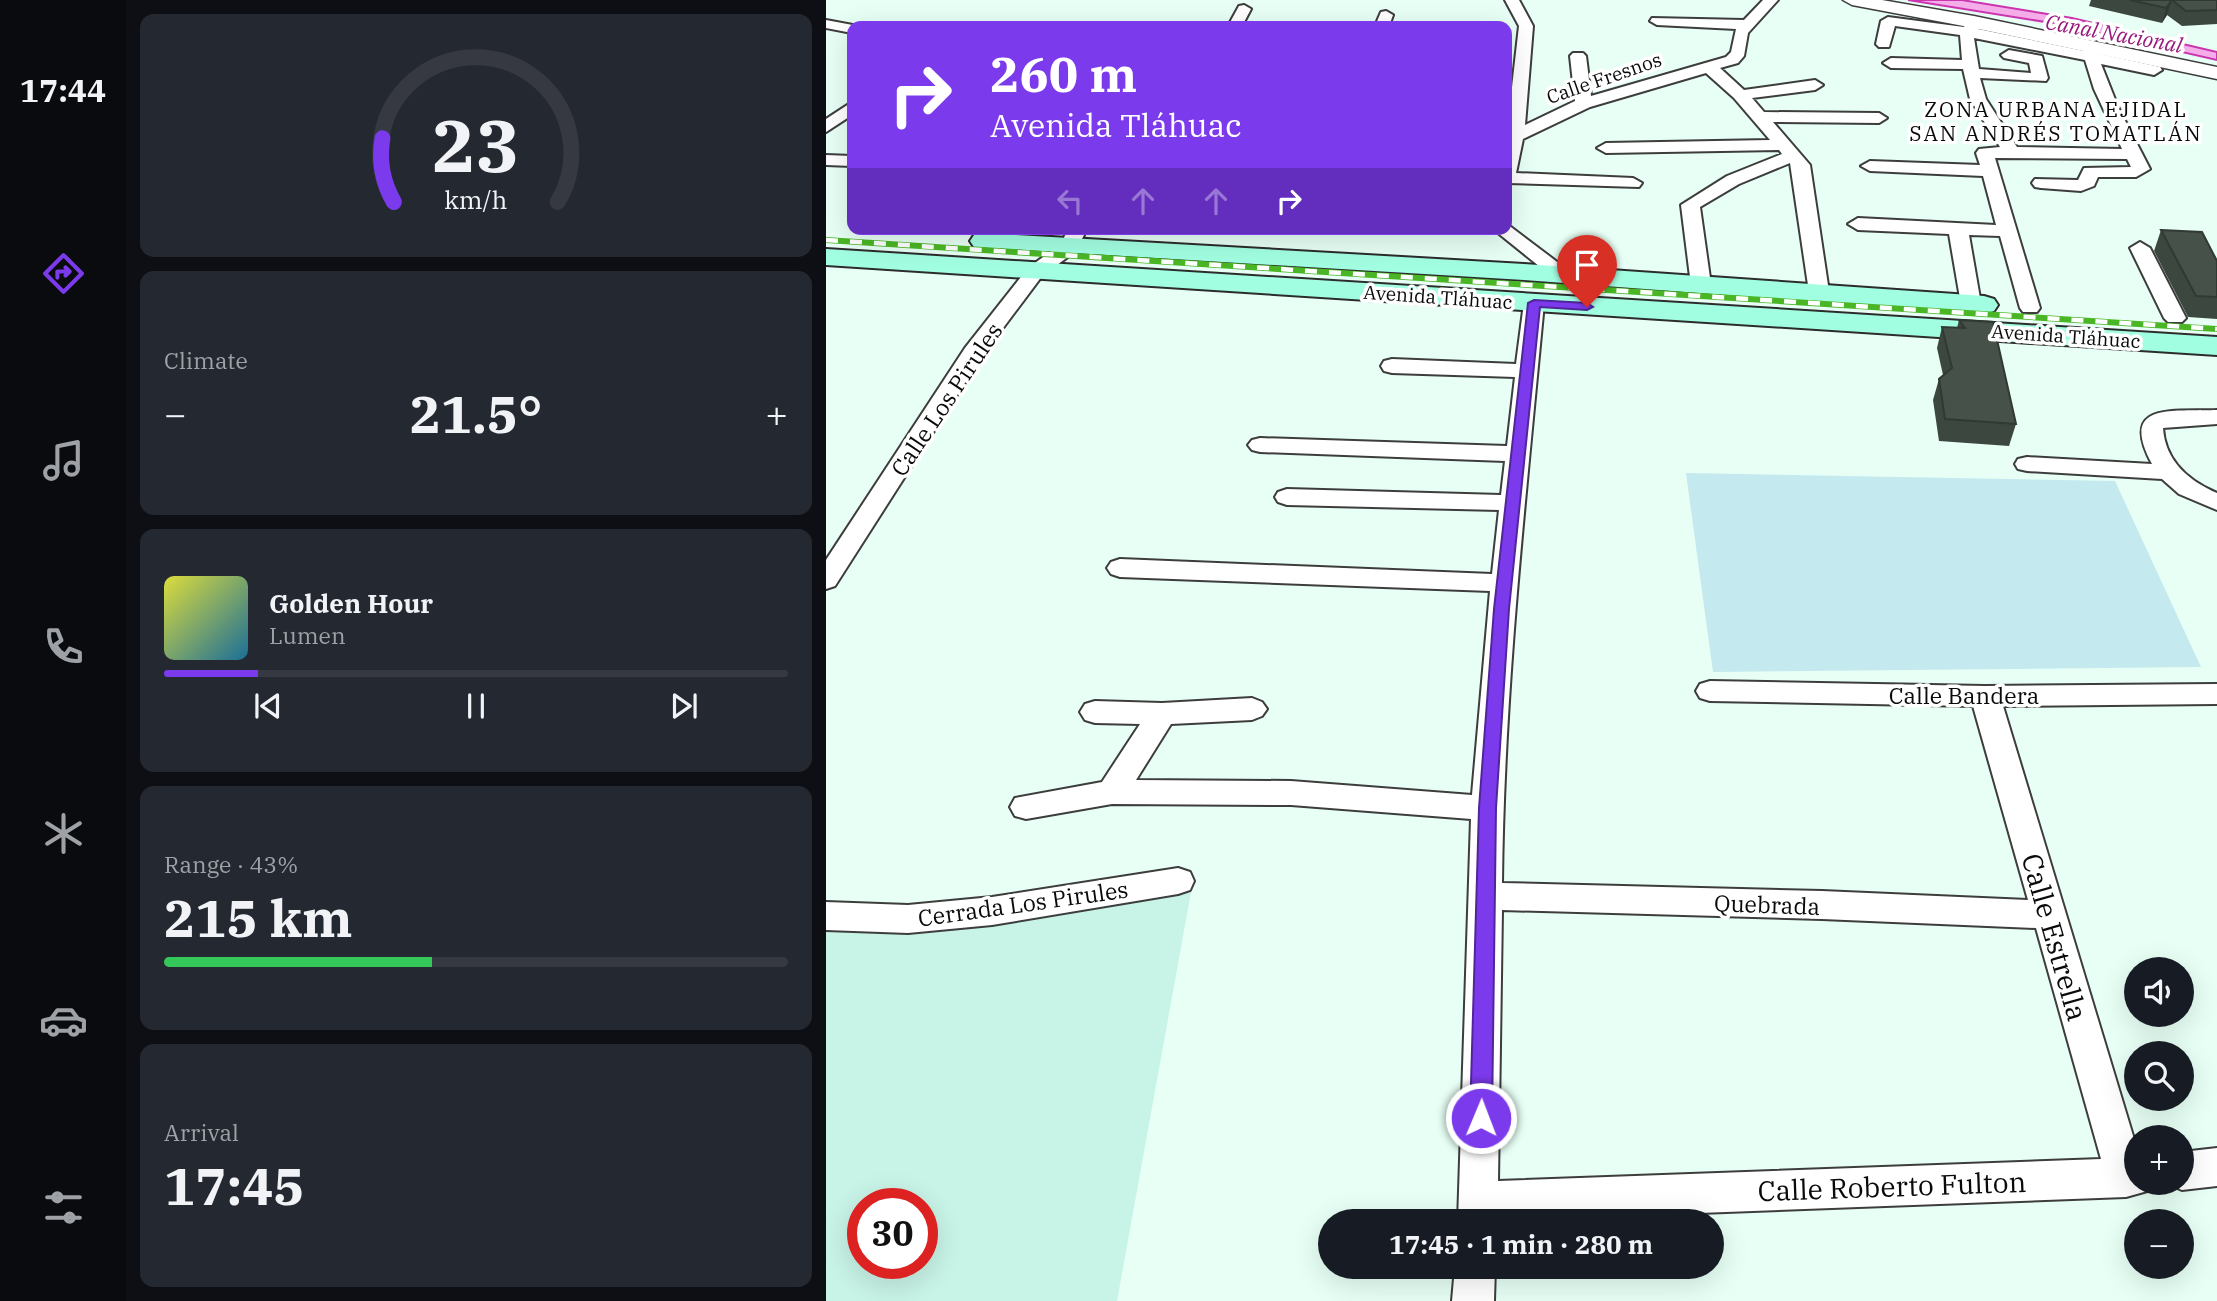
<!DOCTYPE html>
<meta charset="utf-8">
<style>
:root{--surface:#171b24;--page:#242831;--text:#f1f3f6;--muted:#9ea1a6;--line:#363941;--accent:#7c3aed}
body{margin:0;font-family:"IBM Plex Serif",serif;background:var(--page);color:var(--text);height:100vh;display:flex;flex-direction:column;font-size:26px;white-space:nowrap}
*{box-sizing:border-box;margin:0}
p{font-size:23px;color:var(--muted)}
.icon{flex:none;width:38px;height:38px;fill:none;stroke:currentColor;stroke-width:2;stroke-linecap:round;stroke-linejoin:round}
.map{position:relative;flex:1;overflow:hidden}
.sheet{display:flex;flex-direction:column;gap:14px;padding:14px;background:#0d0f14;width:700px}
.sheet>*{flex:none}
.guide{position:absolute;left:21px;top:21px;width:665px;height:214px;border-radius:14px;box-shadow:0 7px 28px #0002;background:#7c3aed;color:#fff;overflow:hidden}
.fabs{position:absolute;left:1298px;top:957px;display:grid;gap:14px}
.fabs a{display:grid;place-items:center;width:70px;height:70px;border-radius:50%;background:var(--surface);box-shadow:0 7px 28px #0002;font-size:35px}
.speed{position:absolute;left:21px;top:1188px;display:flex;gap:14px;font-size:35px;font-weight:700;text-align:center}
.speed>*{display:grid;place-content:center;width:91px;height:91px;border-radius:50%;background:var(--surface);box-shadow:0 7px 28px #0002;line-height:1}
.speed .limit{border:10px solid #d22;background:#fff;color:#111}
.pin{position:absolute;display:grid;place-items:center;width:60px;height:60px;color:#fff;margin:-72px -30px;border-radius:50% 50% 50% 0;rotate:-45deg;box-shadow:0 0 7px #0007}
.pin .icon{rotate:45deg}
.me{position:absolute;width:77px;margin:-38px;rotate:1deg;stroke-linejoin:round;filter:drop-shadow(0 0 5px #0008)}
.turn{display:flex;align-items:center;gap:24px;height:147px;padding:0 28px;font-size:32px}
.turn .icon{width:91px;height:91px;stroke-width:2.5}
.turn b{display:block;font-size:49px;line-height:60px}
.lanes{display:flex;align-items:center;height:66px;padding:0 28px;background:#0003;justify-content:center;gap:35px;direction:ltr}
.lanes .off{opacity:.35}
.big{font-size:52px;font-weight:700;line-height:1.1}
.sheet .widget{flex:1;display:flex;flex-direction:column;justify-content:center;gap:10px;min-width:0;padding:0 24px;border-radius:14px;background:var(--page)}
.sheet .dial{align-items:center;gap:0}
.dial svg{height:182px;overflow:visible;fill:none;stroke:var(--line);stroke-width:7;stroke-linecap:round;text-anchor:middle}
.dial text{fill:var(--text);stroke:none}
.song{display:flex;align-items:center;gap:21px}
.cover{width:84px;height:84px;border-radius:10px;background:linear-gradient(135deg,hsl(60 70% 55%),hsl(200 70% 35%))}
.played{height:7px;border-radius:4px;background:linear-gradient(90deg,var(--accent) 15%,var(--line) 15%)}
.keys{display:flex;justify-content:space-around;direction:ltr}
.heat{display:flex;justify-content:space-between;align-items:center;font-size:38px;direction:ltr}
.charge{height:10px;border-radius:5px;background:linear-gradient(90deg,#34c759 43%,var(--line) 0)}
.trip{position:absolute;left:492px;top:1209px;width:406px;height:70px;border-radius:35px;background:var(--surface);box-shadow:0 7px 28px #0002;font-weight:700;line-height:70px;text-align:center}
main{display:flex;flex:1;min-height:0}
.tab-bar{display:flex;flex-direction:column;width:126px;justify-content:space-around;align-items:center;background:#090b0e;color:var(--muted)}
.tab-bar .icon{width:49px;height:49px}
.tab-bar .current{color:var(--accent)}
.tab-bar b{font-size:32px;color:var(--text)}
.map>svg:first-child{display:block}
.farmland{fill:#c8f3e7;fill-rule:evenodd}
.pitch{fill:#c4e9ee}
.water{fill:#f5ade9;stroke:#cb35ae;stroke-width:2}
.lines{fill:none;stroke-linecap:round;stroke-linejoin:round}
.minor-casing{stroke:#3d3d3d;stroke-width:4}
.tertiary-casing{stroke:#3d3d3d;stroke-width:3}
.secondary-casing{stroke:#2c2c2c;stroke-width:4}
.minor{fill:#fff;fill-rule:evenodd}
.tertiary{fill:#fff;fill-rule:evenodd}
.secondary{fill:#a2fee1;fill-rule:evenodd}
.rail-casing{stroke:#4ab625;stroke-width:6}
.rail{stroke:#fff;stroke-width:4.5;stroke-dasharray:12;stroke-linecap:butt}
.wall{fill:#3c473f}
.shaded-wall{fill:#313933}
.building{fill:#465249;stroke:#313933;stroke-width:2}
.route{fill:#7c3aed;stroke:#51269a;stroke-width:2}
.labels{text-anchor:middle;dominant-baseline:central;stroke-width:7;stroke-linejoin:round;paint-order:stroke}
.far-street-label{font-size:19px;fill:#0a0a0a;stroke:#fff}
.far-water-label{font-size:21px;font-style:italic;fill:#98177b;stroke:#fff}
.far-neighbourhood-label{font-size:21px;letter-spacing:2px;fill:#0a0a0a;stroke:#fff}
.street-label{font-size:23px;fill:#0a0a0a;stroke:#fff}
.near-street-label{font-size:28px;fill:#0a0a0a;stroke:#fff}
</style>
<main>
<nav class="tab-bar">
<b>17:44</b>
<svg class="icon current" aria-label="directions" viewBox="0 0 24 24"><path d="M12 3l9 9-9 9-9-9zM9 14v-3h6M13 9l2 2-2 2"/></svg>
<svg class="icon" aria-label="music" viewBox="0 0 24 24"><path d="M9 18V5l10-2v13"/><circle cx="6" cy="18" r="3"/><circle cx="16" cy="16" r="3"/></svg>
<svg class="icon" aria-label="phone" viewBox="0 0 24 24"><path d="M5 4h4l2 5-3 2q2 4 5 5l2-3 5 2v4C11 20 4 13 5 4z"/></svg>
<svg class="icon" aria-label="climate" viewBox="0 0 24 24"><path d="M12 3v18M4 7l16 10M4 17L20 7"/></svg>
<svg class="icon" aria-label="car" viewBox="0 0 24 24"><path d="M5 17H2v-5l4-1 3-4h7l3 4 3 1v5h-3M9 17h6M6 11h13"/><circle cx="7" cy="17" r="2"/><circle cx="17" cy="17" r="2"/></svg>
<svg class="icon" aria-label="filters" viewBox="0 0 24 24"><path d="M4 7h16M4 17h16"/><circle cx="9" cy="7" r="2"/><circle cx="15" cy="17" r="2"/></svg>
</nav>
<section class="sheet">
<div class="widget dial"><svg viewBox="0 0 100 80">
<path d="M14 69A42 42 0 1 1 86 69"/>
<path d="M14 69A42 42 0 0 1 9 41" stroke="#7c3aed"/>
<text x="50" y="56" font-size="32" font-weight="700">23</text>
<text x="50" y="72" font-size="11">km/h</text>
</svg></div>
<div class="widget"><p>Climate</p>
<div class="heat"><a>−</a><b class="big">21.5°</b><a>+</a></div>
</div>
<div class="widget">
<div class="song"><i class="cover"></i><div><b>Golden Hour</b><p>Lumen</p></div></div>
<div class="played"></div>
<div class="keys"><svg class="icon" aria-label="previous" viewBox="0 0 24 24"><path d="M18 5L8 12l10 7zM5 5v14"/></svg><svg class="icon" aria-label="pause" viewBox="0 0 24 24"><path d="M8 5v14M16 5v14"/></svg><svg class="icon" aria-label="next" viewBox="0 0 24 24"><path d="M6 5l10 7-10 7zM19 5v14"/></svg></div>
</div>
<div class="widget"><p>Range · 43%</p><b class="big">215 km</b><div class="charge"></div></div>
<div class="widget"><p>Arrival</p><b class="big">17:45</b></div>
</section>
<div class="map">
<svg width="1391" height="1301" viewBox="0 0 1391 1301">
<rect width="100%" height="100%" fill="#e7fff5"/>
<!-- farmland -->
<path class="farmland" d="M365 892 291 1301H0V927L105 930ZM37 1204H96V1264H37Z"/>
<!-- pitch -->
<path class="pitch" d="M860 473 1289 481 1375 667 887 672Z"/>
<!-- water -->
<path class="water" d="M1082 0H1136L1246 18 1391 52V60L1238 25Z"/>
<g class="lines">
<defs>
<path id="minor" d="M679 0H693L707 26 699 125 749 101 744 56 747 53H757L760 56 765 96 900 57 905 52 910 29 831 25 824 21 826 18 918 20 937 0H952L922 33 918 56 912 63 894 68 918 90 989 80 997 85 989 90 926 98 938 112 1053 113 1061 118 1053 123 947 122 984 165 1003 292 1000 296H986L983 292 964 163 913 184 874 207 885 285 882 289H868L865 285 855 205 901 176 956 154 953 150 780 153 771 148 780 143 944 140 908 98 880 73 764 107 697 139 690 173 807 178 816 183 813 187 681 183V131L693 26Z
M418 5 425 9 416 26H402L413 6Z
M560 11 567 15 563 26H549L555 12Z
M1062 17 1138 27 1143 19 1148 18 1155 22 1152 29 1258 51 1261 43 1266 41 1274 46V54L1334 67 1336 70 1328 75 1275 64 1292 107 1324 169 1310 177H1272L1268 186 1255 191 1215 188 1209 187 1206 183 1209 179 1252 180 1258 168 1305 167 1301 159 1169 158 1214 308 1211 312H1197L1194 308 1174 236 1143 235 1155 304 1152 308H1138L1135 304 1123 234 1032 230 1022 224 1032 218 1170 225 1157 176 1044 171 1035 166 1044 161 1154 165 1150 153 1153 149 1174 147 1144 99 1137 69 1065 68 1057 63 1065 58 1136 60 1134 35 1069 26 1063 47H1053L1050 44 1055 21ZM1148 38 1259 60 1268 89 1296 149 1191 147 1160 99 1154 78 1220 81 1222 78 1216 56 1183 50 1175 55 1178 58 1203 63 1205 73 1153 69Z
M0 20 32 26H26V33L0 28Z
M26 102V115L0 132V119Z
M0 155 26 156V166L0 165Z
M681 224 743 271 746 275 743 279H729L667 229H681Z
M242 229H261L250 251 216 276 156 356 9 586 0 589V560L139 348 202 268 235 244Z
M1314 242 1324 248 1360 318 1356 322H1342L1338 318 1304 248Z
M708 297 715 299 718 303C700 496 678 688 676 883L996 891 1202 900 1147 706 884 701 874 698 870 691 874 684 884 681 1159 686 1391 684V704L1177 706 1311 1149V1183H1328L1325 1190 1300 1197 632 1222 645 819 465 805 286 804 200 819 189 816 184 807 189 798 276 782 314 724 269 723 259 720 254 712 259 704 269 701 336 703 426 698 436 702 441 709 436 716 426 720 345 724 310 780 465 781 646 795 664 591 294 577 285 574 281 568 285 562 294 559 666 574 673 510 461 505 452 502 449 497 452 492 461 489 675 495 679 461 434 452 426 450 422 445 426 440 434 438 681 446 689 377 566 373 558 371 555 366 558 361 566 359 690 364 698 303 701 299ZM676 910 996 919 1210 928 1275 1159 672 1181Z
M1391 410V424L1337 428C1339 461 1363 481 1391 493V510L1353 494 1336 479 1201 471 1192 469 1189 464 1192 459 1201 457 1326 464C1292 401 1347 412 1391 410Z
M352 868 364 872 368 881 364 890 352 894 166 925 82 933 0 930V902L82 905 166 897Z
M1391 1148V1186L1356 1190 1342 1184 1356 1183V1152Z
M629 1267H669L668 1301H626Z"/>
<path id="tertiary" d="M1017 0H1056L1148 16 1391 67V79L1148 28 1026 5Z"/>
<path id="secondary" d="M157 233 698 264 1158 296 1168 299 1172 305 1168 311 1158 314 698 280 148 247 144 241 148 235Z
M0 249 1391 337V355L0 265Z"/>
</defs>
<!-- minor casing -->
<use href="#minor" class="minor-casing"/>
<!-- tertiary casing -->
<use href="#tertiary" class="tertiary-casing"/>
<!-- secondary casing -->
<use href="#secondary" class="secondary-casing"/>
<!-- minor -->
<use href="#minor" class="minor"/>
<!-- tertiary -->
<use href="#tertiary" class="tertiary"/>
<!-- secondary -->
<use href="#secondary" class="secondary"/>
<defs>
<path id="rail" d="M0 240 1391 329"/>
</defs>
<!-- rail casing -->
<use href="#rail" class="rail-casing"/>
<!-- rail -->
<use href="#rail" class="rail"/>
</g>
<!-- wall -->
<path class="wall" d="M1265 0H1391V24L1356 26 1341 15 1336 23 1263 6Z
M1335 230 1391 261V319L1362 317 1328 251Z
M1133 320 1167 322 1190 424 1183 446 1113 441 1107 400 1113 379 1117 375 1111 348 1116 327 1131 328Z"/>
<!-- shaded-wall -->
<path class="shaded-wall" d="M1346 0 1341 15 1336 23 1340 8Z"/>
<!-- building -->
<path class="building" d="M1304 0H1391V10L1360 11 1346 0 1340 8Z
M1335 230 1376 232 1391 261V297L1370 296Z
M1133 320 1167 322 1190 424 1119 419 1113 379 1126 368 1116 327 1139 328Z"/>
<!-- route -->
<path class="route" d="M708 300 761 303 767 307 761 310 714 307 683 609 670 808 666 1118 662 1125 655 1128 647 1125 644 1118 653 808 668 609 702 303Z"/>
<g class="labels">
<!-- far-street labels -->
<g class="far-street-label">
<text transform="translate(778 78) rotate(-19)">Calle Fresnos</text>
<text transform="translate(612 297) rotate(4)">Avenida Tláhuac</text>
<text transform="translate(1240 336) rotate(4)">Avenida Tláhuac</text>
</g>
<!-- far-water labels -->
<g class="far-water-label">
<text transform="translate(1288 33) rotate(10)">Canal Nacional</text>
</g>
<!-- far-neighbourhood labels -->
<g class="far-neighbourhood-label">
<text x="1230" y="109">ZONA URBANA EJIDAL<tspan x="1230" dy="24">SAN ANDRÉS TOMATLÁN</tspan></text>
</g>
<!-- street labels -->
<g class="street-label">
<text transform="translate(120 399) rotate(-56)">Calle Los Pirules</text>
<text x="1138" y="695">Calle Bandera</text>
<text transform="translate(197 903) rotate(-8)">Cerrada Los Pirules</text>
<text transform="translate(941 904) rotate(2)">Quebrada</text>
</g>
<!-- near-street labels -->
<g class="near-street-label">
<text transform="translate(1229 937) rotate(74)">Calle Estrella</text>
<text transform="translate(1066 1186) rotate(-2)">Calle Roberto Fulton</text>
</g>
</g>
</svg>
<div class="fabs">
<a><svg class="icon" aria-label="sound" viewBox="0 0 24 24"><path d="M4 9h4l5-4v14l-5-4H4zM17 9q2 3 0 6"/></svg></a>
<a><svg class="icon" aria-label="search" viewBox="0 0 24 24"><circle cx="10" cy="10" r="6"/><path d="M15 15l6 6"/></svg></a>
<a>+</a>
<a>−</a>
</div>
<div class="speed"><div class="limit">30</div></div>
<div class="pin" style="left:761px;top:307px;background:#d93025"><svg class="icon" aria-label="arrive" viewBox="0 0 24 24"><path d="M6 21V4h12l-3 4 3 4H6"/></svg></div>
<svg class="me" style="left:655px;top:1118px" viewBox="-20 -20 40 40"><circle r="17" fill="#7c3aed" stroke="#fff" stroke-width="3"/><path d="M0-11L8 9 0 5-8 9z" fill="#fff"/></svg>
<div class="trip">17:45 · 1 min · 280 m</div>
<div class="guide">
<div class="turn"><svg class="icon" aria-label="right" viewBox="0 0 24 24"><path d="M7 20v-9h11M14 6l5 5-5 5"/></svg><div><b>260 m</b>Avenida Tláhuac</div></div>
<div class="lanes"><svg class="icon off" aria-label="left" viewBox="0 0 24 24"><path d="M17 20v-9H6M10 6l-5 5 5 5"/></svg><svg class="icon off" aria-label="ahead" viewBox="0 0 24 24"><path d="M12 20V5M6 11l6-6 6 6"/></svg><svg class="icon off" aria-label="ahead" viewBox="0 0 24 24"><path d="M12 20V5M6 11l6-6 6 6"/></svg><svg class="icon" aria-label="right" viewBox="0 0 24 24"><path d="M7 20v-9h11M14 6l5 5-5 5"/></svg></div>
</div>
</div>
</main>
